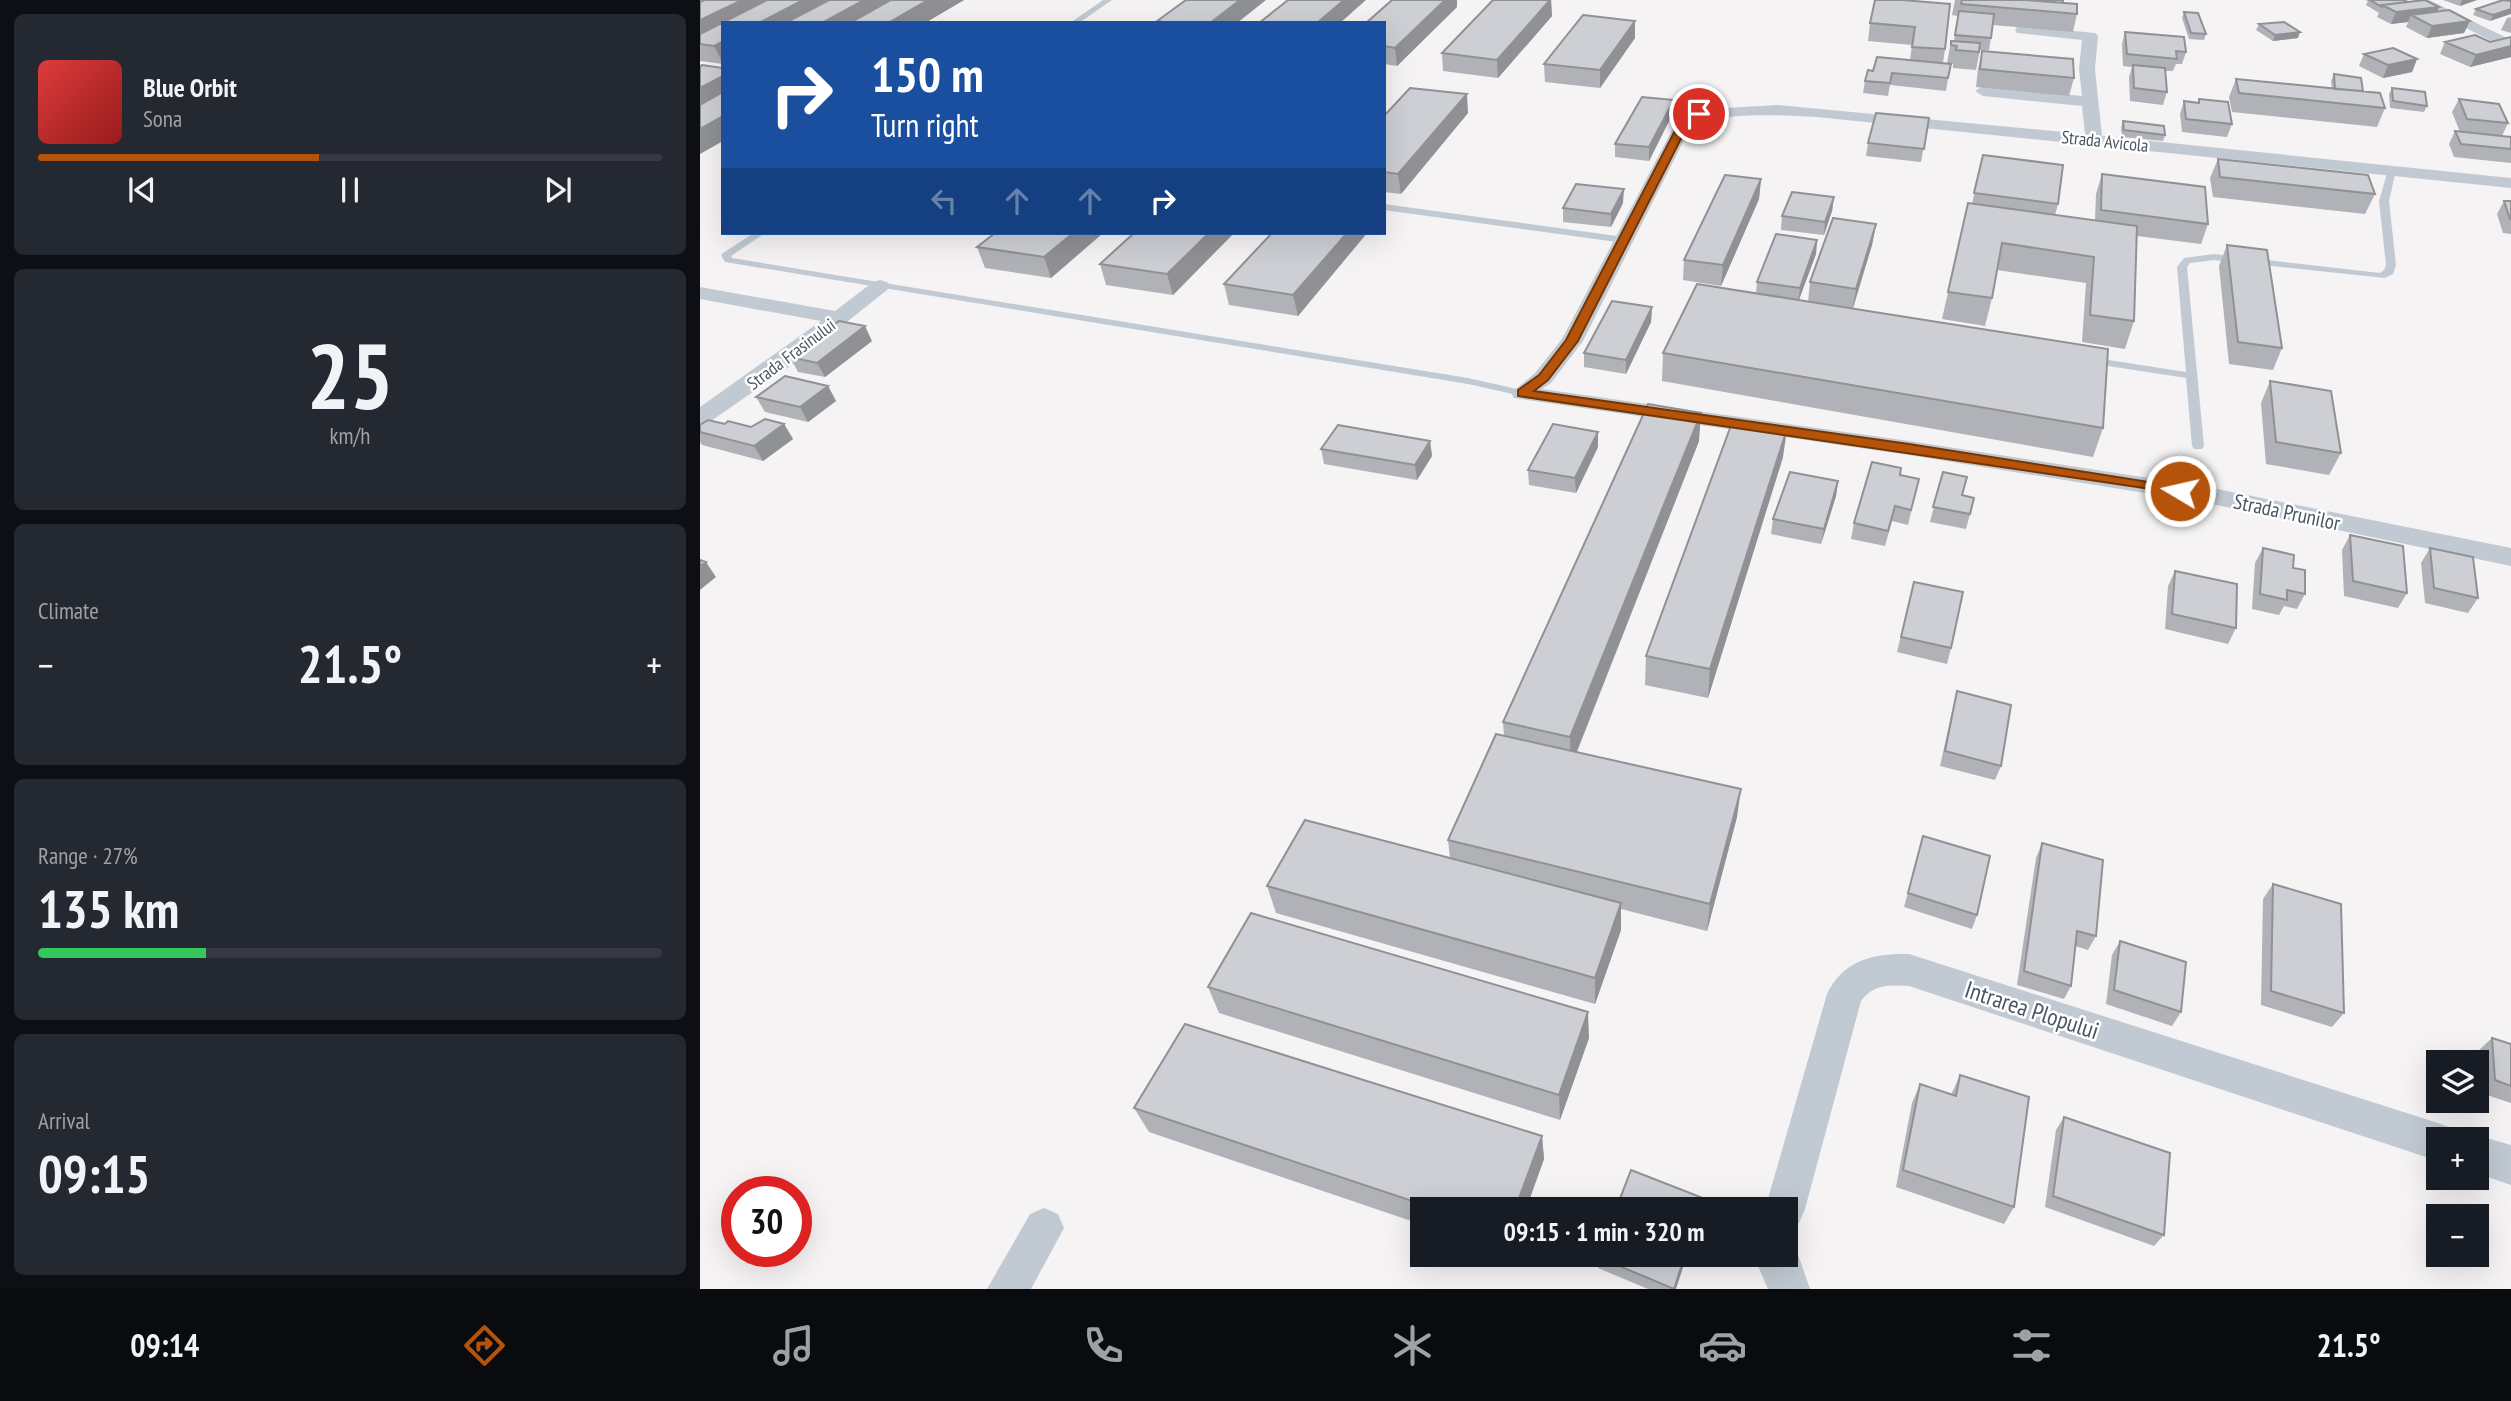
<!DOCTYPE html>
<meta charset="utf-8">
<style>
:root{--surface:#171b24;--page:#242831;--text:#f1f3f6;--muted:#9ea1a6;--line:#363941;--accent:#b45309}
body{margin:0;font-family:"PT Sans Narrow",sans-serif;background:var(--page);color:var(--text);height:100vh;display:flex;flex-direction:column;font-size:26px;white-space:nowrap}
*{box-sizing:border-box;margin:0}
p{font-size:23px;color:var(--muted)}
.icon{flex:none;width:38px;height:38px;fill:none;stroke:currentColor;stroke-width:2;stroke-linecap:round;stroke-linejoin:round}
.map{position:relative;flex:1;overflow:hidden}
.sheet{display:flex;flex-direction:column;gap:14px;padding:14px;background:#0d0f14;width:700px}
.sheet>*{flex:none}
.hud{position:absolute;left:21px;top:21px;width:665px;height:214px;border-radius:0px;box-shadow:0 7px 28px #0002;background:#1a4fa0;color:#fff;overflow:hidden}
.fabs{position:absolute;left:1726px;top:1050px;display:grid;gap:14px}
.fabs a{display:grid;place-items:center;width:63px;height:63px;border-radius:0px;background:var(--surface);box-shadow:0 7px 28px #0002;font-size:35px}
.speed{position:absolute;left:21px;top:1176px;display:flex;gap:14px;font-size:35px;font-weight:700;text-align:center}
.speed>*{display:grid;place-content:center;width:91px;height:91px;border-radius:50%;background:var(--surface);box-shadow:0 7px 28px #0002;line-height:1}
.speed .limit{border:10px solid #d22;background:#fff;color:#111}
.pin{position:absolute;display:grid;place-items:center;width:60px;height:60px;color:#fff;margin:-30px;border:4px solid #fff;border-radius:50%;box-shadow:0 2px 7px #0007}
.me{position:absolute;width:77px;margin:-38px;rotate:279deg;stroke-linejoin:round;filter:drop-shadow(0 0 5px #0008)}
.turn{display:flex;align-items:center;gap:24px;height:147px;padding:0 35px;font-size:32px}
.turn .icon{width:91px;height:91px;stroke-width:2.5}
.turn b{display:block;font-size:49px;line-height:60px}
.lanes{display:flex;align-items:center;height:66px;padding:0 35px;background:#0003;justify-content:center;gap:35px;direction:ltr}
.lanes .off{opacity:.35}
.big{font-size:52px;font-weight:600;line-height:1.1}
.sheet .card{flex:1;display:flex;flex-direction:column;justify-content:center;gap:10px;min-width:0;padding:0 24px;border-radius:10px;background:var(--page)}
.sheet .dial{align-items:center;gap:0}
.dial b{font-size:91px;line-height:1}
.song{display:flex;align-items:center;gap:21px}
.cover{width:84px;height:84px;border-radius:10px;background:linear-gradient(135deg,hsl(0 70% 55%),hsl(0 70% 35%))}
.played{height:7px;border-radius:4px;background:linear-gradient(90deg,var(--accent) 45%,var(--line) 45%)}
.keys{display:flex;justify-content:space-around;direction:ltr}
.heat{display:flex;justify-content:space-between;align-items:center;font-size:38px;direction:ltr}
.charge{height:10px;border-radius:5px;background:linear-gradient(90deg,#34c759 27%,var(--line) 0)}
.trip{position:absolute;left:710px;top:1197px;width:388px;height:70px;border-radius:0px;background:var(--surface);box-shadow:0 7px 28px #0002;font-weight:600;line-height:70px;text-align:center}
.menu{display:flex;height:112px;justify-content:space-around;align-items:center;background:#090b0e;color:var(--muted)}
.menu .icon{width:49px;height:49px}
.menu .selected{color:var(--accent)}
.menu b{font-size:32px;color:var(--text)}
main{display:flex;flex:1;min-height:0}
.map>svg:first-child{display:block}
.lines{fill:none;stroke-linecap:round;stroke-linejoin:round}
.lane{fill:#c1cad2;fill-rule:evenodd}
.street{fill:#c1cad2;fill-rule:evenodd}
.wall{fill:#b0b2b7}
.shaded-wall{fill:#909195}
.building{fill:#cdcfd5;stroke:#909195;stroke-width:2}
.route{fill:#b45309;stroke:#753606;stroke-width:2}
.labels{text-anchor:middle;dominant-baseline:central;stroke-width:5;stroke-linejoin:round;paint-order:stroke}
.far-street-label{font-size:18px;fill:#4a5661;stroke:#fff}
.street-label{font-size:21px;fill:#4a5661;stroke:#fff}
.near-street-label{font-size:24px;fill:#4a5661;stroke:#fff}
</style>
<main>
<section class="sheet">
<div class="card">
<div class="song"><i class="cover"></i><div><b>Blue Orbit</b><p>Sona</p></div></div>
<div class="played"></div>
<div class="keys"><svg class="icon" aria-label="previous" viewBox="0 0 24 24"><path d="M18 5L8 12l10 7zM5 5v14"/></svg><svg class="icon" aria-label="pause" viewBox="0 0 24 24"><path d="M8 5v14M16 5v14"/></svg><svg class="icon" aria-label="next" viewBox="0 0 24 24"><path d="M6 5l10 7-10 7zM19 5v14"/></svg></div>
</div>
<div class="card dial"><b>25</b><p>km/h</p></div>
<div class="card"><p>Climate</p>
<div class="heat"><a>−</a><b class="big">21.5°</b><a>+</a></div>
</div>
<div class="card"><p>Range · 27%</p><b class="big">135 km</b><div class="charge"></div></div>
<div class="card"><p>Arrival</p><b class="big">09:15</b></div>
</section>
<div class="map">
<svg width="1811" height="1289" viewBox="0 0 1811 1289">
<rect width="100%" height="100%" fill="#f5f3f3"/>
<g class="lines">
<!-- lane -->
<path class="lane" d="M403 0H412L379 23H370Z
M1692 167 1696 170 1689 201 1696 265 1693 274 1685 278 1514 260 1490 263 1487 267 1504 446 1502 449H1494L1492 446 1486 378 1389 363 1384 360 1389 357 1486 372 1477 267 1484 258 1514 254 1680 273 1684 270 1686 265 1679 201 1688 170Z
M684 204 924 237 929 240 924 243 684 210Z
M54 233H65L31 256 32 258 768 378 826 391 828 393 822 396 768 384 25 262 21 255 23 253Z"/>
<!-- street -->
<path class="street" d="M1711 0H1729L1811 40V51Z
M1322 26 1395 33 1398 36 1395 69 1402 136 1811 178V188L1117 117C1075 115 1033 112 992 124L883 341 851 383 842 389 1209 441 1507 487 1811 548V566L1507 503 1209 455 814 398 811 393 835 373 862 339 979 117 1009 109 1078 105 1385 134 1382 106 1283 96 1275 91 1283 86 1382 96 1379 69 1382 40 1317 33 1315 30 1317 27Z
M180 280 187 282 190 286 187 290 99 360 8 423 0 425V407L121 321 0 299V287L135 311 173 282Z
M1209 954 1738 1123 1752 1128 1756 1139H1738V1161L1209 986C1189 985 1174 984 1161 1001L1105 1209 1099 1223 1087 1228V1209H1065L1127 994C1143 960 1174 953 1209 954Z
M1776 1135 1811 1145V1185L1776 1173V1139H1765Z
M344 1208 358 1214 364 1228 331 1289H287L330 1214Z
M1087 1238 1093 1240 1110 1289H1068L1058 1266 1057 1255H1087Z"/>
</g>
<!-- wall -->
<path class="wall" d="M0 0H264L225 23H23V64L0 61Z
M793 0H851L852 16 798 78 743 71 742 53Z
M1203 0 1245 49 1243 63 1248 78 1246 91 1190 85 1188 96 1163 93 1165 81 1173 71 1210 60 1212 45 1168 41 1170 23Z
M1255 0H1363V3L1377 14 1373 32 1293 25 1289 50H1280L1276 70 1253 68V64L1247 63 1251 41H1254L1258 16 1252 15Z
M1665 0H1703L1708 2 1739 7 1737 12 1764 33 1727 38 1706 27 1708 22 1691 24 1677 17 1679 13 1666 5 1668 1Z
M1743 0H1777L1760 6Z
M1803 0 1790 21 1773 15 1776 9Z
M757 7 697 66 684 64V23Z
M1484 12 1506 34 1504 40 1489 39 1482 18Z
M1811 17V33L1801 30 1807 18Z
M1559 24 1598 38 1573 41 1556 30Z
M1425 32 1486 52 1482 64H1476L1473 71H1465L1467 92 1463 105 1430 101 1429 77 1432 67 1423 66 1422 44Z
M1811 37V57L1770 67 1740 54 1745 42H1790Z
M935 38 900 88 845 82 844 64Z
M1282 51 1374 78 1369 96 1276 87 1278 69Z
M1664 54 1717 59 1712 72 1683 78 1659 66Z
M1634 74 1663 91 1685 108 1677 127 1532 112 1529 97 1536 79 1632 88 1631 81Z
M1692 88 1727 106 1724 112 1690 108 1689 94Z
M1499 99 1532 124 1527 137 1482 132 1480 114 1484 101 1497 103Z
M1759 99 1808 123 1802 136 1811 137V163L1754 157 1749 144 1755 131 1760 132 1752 112Z
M768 113 701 194 684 192V116Z
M973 113 949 161 915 157V144Z
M1229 118 1221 162 1166 156 1168 143Z
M1423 121 1465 135 1463 141 1422 137 1421 128Z
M1283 155 1358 204 1355 215 1395 221 1396 194 1402 174 1508 224 1501 244 1437 236 1434 321 1425 349 1382 342 1386 283 1297 270 1292 298 1285 326 1242 319 1268 203 1272 204Z
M1518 159 1675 194 1665 214 1513 197 1510 178Z
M1061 179 1059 199 1021 286 983 280 984 260Z
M1134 197 1132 211 1124 235 1081 230 1082 216Z
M1804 201H1811V234L1803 233 1797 214Z
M923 203 911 227 863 222V208Z
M1176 224 1172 245 1153 309 1403 428 1393 457 962 381 963 353 1056 294 1057 282 1117 240 1116 254 1099 300 1108 302 1110 282Z
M295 233H403L351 278 285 268 277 247Z
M434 233H534L473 295 406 285 400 264Z
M667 233 598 316 529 305 524 284Z
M1527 245 1582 348 1573 370 1529 364 1519 266Z
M952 307 951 322 926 374 884 367V353Z
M172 341 125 377 98 372 90 357Z
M1570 381 1641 453 1629 475 1566 464 1561 403Z
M128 386 136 401 108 422 65 412 56 397Z
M25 424 51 427 84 424 93 439 63 461 2 445 0 442V425Z
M898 432V447L876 493 829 485 828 470Z
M730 441 732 456 717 480 624 464 621 449Z
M999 441 877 752 1037 817 1007 931 921 909V930L895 1004 576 913 567 886 750 858 748 840 804 736 803 722Z
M1083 457 1008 698 945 685 946 656Z
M1243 472 1263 495 1270 514 1266 529 1230 522Z
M1200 475 1219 479 1208 525 1192 521 1185 546 1151 539 1154 523Z
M1138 481 1136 496 1121 544 1071 534 1073 519Z
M1650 535 1707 593 1698 608 1644 596 1642 550Z
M1563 548 1593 568 1605 594 1597 609 1584 606 1579 615 1552 609 1555 563Z
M1730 548 1778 598 1768 613 1725 603 1721 563Z
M1475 571 1536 628 1528 644 1465 629 1468 586Z
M1214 582 1251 648 1247 664 1197 652Z
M1257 691 1301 766 1295 780 1240 766 1253 707Z
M1223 836 1277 915 1272 929 1204 907Z
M1342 843 1396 936 1388 950 1375 946 1371 986 1364 999 1317 985 1336 858Z
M1573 884 1644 1013 1632 1027 1561 1005 1563 899Z
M1420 941 1481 1012 1472 1026 1406 1004 1412 955Z
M508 987 889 1038 860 1120 519 1013Z
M1792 1038 1811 1044V1103L1781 1093 1778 1051Z
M1260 1075 1314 1207 1304 1224 1196 1187 1212 1103 1220 1084 1251 1095Z
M434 1108 842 1136 844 1159 826 1209H723V1225L449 1132Z
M1364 1117 1464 1235 1454 1246 1345 1207 1356 1130Z
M898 1257 976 1289H948L898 1268Z"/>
<!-- shaded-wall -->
<path class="shaded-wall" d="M42 0H84L0 42V20Z
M103 0H144L101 23H59Z
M164 0H203L162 23H122Z
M228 0H264L225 23H188Z
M540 0H566L537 23H510Z
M644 0H666L640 23H617Z
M745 0H757V7L697 66 695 48Z
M850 0H851L852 16 798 78 797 60Z
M1762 0H1777L1760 6Z
M1739 7 1734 19 1711 15 1708 22 1691 24 1696 12Z
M1811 9V14L1790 21 1793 15Z
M935 21V38L900 88V70Z
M1770 21 1764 33 1727 38 1732 26Z
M1600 32 1598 38 1573 41 1575 35Z
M23 41V63L14 46Z
M1811 46V57L1770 67 1776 55Z
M1717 59 1712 72 1683 78 1688 65Z
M23 76V100L0 112V88Z
M767 94 768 113 701 194 698 174Z
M974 100 973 113 949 161V147Z
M23 116V141L0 154V129Z
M1061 179 1059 199 1021 286 1023 265Z
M924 189 923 203 911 227V214Z
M1134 197 1132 211 1124 235 1125 222Z
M1176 224 1172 245 1152 310 1156 289Z
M373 233H403L351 278 344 257Z
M509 233H534L473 295 467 274Z
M647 233H667L598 316 593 295Z
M1117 240 1116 254 1098 302 1100 288Z
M952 307 951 322 926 374V360Z
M165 326 172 341 125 377 117 363Z
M128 386 136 401 108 422 100 407Z
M1001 413 999 441 871 766 870 737Z
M84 424 93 439 63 461 54 446Z
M1087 429 1083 457 1008 698 1010 669Z
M898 432V447L876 493 875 478Z
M730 441 732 456 717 480 715 465Z
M1138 481 1136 496 1121 544 1124 529Z
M6 562 16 577 0 590V566Z
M1041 789 1037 817 1007 931 1010 904Z
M921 903V930L895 1004V978Z
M888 1012 889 1038 860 1120 859 1095Z
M842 1136 844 1159 826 1209H815Z
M985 1255H987L976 1289H974Z"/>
<!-- building -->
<path class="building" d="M5 0H42L0 20V2Z
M67 0H103L59 23H23V41L14 46 0 44V34Z
M129 0H164L122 23H85Z
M191 0H228L188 23H150Z
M486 0H540L510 23H471L457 21Z
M588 0H644L617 23H559Z
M692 0H745L695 48 684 46V23H666Z
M793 0H850L797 60 742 53Z
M1175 0H1203L1250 4 1245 49 1212 47 1215 27 1170 23Z
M1262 0H1326L1377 4V14L1261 4Z
M1331 0H1363V3Z
M1670 0H1703L1708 2 1682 5V7Z
M1725 0 1739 7 1696 12 1682 5Z
M1803 0 1811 1V9L1793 15 1776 9Z
M1749 10 1770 21 1732 26 1711 15Z
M1259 11 1294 14 1291 38 1255 35Z
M1484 12 1498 13 1506 34 1491 33Z
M883 15 935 21 900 70 844 64Z
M1584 22 1600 32 1575 35 1559 24Z
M1425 32 1484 37 1486 52 1476 51 1477 59 1427 54Z
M1775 35 1790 42 1811 37V46L1776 55 1745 42Z
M1251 41 1280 43 1279 52 1256 50 1257 46 1251 45Z
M1693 48 1717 59 1688 65 1664 54Z
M1282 51 1373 59 1374 78 1280 69Z
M1177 57 1251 64 1248 78 1192 73 1190 83 1165 81 1168 70 1173 71Z
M2 65 23 68V76L0 88V67Z
M1433 65 1465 68 1467 92 1434 88Z
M1634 74 1661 78 1663 91 1635 89Z
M1536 79 1680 93 1685 108 1539 93Z
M710 88 767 94 698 174 684 172V116Z
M1692 88 1725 92 1727 106 1693 101Z
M23 92V116L0 129V105Z
M942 97 974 100 949 147 915 144Z
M1499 99 1528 102 1532 124 1486 119 1484 101 1499 103Z
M1759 99 1799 104 1808 123 1767 119Z
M1176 113 1229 118 1224 149 1168 143Z
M1423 121 1464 126 1465 135 1424 130Z
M1755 131 1811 137V149L1761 144Z
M1283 155 1363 165 1358 204 1274 193Z
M1518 159 1668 175 1675 194 1520 177Z
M1402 174 1505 187 1508 224 1401 210Z
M1025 175 1061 179 1023 265 984 260Z
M876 184 924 189 911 214 863 208Z
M1092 192 1134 197 1125 222 1082 216Z
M1804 201H1811V219H1810Z
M1268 203 1437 226 1434 321 1390 315 1394 257 1302 243 1292 298 1248 292Z
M1133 218 1176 224 1156 289 1110 282Z
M295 233H373L344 257 277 247Z
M434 233H509L467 274 400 264Z
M572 233H647L593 295 524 284Z
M1076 234 1117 240 1100 288 1057 282Z
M1527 245 1567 250 1582 348 1538 342Z
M997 284 1408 349 1403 428 963 353Z
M912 301 952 307 926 360 884 353Z
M139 321 165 326 117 363 90 357Z
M85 376 128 386 100 407 56 397Z
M1570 381 1631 391 1641 453 1576 442Z
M948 404 1001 413 870 737 803 722Z
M65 419 84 424 54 446 0 432V425L8 420 25 424 28 421 51 427Z
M1033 420 1087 429 1010 669 946 656Z
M853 424 898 432 875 478 828 470Z
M638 425 730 441 715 465 621 449Z
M1172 462 1201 468 1200 475 1219 479 1211 510 1195 506 1188 531 1154 523Z
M1090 472 1138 481 1124 529 1073 519Z
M1243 472 1267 477 1262 495 1274 498 1270 514 1233 507Z
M1650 535 1703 546 1707 593 1653 581Z
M1563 548 1594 555 1593 568 1605 570V594L1587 590V600L1560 594Z
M1730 548 1773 557 1778 598 1734 588Z
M0 560 6 562 0 566Z
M1475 571 1537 584 1536 628 1472 614Z
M1214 582 1263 592 1251 648 1201 637Z
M1257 691 1311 705 1301 766 1245 751Z
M796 734 1041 789 1010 904 748 840Z
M605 820 921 903 895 978 567 886Z
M1223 836 1290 856 1277 915 1208 893Z
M1342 843 1403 860 1396 936 1377 931 1371 986 1324 971Z
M1573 884 1641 904 1644 1013 1571 991Z
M551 913 888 1012 859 1095 508 987Z
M1420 941 1486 962 1481 1012 1414 990Z
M485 1024 842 1136 815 1209H736L434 1108Z
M1792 1038 1811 1044V1086L1795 1080Z
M1260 1075 1329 1097 1314 1207 1203 1170 1220 1084 1256 1096Z
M1364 1117 1470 1153 1464 1235 1353 1196Z
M931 1170 1003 1198 1000 1209H916Z
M899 1255H985L974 1289 898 1257Z"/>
<!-- route -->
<path class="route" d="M999 112 1004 114 989 123 878 341 848 380 834 391 1209 444 1480 487 1485 488V494L818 396V390L839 375 866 340 980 121Z"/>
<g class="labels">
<!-- far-street labels -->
<g class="far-street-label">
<text transform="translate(1405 141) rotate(6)">Strada Avicola</text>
<text transform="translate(91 354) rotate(-37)">Strada Frasinului</text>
</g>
<!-- street labels -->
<g class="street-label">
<text transform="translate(1587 512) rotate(12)">Strada Prunilor</text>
</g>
<!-- near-street labels -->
<g class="near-street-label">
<text transform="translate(1332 1010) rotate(18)">Intrarea Plopului</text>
</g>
</g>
</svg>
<div class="fabs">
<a><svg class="icon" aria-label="layers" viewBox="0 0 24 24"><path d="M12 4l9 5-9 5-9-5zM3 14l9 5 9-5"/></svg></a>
<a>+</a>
<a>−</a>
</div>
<div class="speed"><div class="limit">30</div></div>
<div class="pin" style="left:999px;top:114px;background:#d93025"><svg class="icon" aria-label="arrive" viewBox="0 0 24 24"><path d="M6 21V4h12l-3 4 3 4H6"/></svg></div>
<svg class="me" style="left:1480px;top:491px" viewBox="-20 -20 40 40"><circle r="17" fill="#b45309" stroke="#fff" stroke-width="3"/><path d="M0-11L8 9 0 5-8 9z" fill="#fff"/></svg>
<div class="trip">09:15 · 1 min · 320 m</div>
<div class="hud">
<div class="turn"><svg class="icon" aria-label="right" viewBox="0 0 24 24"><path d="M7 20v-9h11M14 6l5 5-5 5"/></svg><div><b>150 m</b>Turn right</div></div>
<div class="lanes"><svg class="icon off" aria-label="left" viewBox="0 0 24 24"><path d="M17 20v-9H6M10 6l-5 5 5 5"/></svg><svg class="icon off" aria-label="ahead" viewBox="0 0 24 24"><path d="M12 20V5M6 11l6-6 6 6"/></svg><svg class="icon off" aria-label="ahead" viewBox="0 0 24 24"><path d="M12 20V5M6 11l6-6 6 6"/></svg><svg class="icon" aria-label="right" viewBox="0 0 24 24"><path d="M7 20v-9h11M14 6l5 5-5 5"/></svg></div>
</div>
</div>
</main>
<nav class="menu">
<b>09:14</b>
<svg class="icon selected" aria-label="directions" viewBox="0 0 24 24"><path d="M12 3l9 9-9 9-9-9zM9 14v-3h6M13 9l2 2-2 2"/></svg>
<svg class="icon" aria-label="music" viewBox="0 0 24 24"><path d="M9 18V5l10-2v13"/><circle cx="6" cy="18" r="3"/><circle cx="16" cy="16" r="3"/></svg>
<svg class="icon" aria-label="phone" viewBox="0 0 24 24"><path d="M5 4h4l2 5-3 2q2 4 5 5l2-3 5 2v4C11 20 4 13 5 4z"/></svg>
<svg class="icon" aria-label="climate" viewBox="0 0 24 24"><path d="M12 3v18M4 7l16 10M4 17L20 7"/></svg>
<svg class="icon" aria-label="car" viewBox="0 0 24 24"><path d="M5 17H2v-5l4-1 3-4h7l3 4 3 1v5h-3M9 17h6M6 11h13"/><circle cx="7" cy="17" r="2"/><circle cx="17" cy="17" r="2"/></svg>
<svg class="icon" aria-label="filters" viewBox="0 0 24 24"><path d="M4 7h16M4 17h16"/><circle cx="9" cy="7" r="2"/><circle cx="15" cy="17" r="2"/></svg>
<b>21.5°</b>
</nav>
